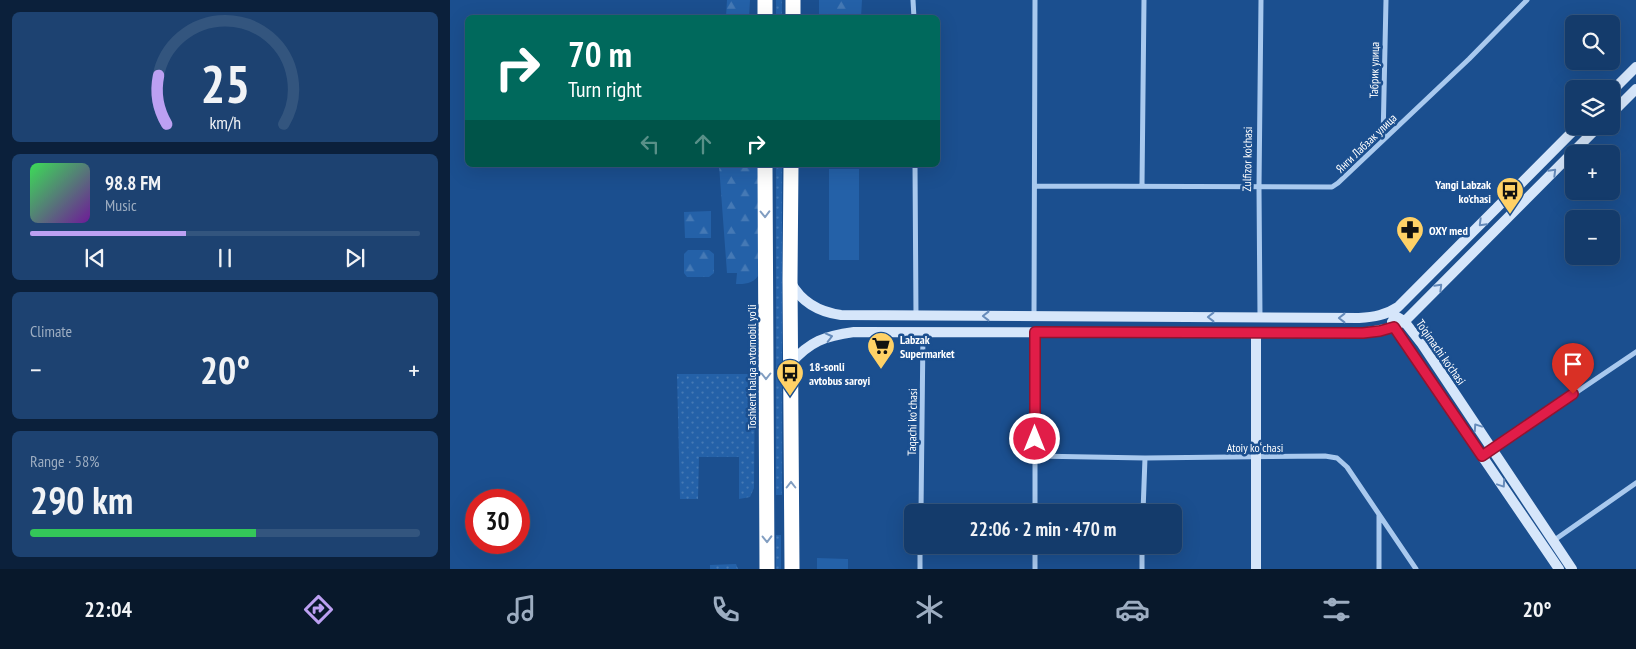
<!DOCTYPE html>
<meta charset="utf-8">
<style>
:root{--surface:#143b6b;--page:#1d4271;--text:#f1f3f6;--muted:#9dadc1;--line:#33557e;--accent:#bca0f2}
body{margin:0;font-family:"PT Sans Narrow",sans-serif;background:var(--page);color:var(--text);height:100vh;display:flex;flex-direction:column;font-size:19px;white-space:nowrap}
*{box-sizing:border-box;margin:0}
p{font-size:16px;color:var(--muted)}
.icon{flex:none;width:28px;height:28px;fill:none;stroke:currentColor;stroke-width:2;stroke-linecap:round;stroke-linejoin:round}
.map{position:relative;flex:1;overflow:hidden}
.drawer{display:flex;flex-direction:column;gap:12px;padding:12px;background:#0b203b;width:450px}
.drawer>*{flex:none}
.hud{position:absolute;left:15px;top:15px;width:475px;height:152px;border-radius:8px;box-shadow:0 5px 20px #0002,0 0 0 1px var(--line);background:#00695c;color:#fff;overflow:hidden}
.controls{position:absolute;left:1115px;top:15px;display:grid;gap:10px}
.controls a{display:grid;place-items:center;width:55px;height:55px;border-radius:8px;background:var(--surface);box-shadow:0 5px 20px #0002,0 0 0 1px var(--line);font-size:25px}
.speed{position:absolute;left:15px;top:489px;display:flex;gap:10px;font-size:25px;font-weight:700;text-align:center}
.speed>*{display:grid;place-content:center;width:65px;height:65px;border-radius:50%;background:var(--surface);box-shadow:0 5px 20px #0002,0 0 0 1px var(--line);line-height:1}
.speed .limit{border:8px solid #d22;background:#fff;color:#111}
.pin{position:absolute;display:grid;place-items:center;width:42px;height:42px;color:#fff;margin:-51px -21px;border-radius:50% 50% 50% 0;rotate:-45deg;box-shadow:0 0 5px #0007}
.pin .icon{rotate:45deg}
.me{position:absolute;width:55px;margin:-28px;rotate:0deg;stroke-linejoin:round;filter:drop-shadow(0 0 4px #0008)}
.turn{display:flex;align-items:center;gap:18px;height:105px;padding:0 20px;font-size:22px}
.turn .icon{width:65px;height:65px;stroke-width:2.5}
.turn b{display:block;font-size:35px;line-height:42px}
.lanes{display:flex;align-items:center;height:48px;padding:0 20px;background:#0003;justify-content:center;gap:25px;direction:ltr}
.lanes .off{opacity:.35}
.big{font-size:38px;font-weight:700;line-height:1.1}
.drawer .card{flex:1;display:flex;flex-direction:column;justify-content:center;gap:8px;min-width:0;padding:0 18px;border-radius:8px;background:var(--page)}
.drawer .dial{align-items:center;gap:0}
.dial svg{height:130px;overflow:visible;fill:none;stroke:var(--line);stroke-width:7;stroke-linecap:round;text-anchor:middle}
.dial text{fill:var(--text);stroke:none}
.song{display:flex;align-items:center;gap:15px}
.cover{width:60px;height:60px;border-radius:8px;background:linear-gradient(135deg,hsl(130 70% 55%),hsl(280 70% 35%))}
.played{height:5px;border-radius:2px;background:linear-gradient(90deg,var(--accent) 40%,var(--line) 40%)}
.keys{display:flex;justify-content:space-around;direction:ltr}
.heat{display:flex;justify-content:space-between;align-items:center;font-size:28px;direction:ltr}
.charge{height:8px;border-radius:4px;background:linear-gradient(90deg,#34c759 58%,var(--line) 0)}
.trip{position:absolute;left:454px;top:504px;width:278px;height:50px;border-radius:8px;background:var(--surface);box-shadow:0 5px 20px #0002,0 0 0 1px var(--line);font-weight:700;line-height:50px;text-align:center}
.dock{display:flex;height:80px;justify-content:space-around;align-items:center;background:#08182b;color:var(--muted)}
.dock .icon{width:35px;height:35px}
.dock .selected{color:var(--accent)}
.dock b{font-size:22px;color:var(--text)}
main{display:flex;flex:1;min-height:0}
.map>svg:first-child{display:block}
.grass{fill:url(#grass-dots)}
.forest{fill:url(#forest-firs)}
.pitch{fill:#2461a8}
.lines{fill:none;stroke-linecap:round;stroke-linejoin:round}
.street{stroke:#a9c9ee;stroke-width:5}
.secondary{stroke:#d6e6fa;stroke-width:10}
.highway{stroke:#fff;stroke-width:15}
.oneway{stroke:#668bba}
.oneway2{stroke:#829ec1}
.route-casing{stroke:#92132f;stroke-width:12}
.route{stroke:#e11d48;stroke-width:9}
.labels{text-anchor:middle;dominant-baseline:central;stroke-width:5;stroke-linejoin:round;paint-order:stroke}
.street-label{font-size:12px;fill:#fff;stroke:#1b4f8f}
.poi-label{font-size:12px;font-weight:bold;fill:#fff;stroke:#1b4f8f;text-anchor:start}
</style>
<main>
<section class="drawer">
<div class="card dial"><svg viewBox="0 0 100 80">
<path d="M14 69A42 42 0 1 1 86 69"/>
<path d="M14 69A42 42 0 0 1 9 39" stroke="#bca0f2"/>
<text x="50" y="56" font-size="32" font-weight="700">25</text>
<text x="50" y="72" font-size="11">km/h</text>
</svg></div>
<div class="card">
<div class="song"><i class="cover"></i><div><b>98.8 FM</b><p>Music</p></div></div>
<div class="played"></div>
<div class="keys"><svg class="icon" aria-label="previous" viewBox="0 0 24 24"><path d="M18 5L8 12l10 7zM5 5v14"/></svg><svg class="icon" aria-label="pause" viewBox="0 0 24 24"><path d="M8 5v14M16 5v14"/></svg><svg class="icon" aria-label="next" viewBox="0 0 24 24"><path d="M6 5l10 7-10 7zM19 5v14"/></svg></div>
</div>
<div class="card"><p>Climate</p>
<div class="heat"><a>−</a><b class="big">20°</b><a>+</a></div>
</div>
<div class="card"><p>Range · 58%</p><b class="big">290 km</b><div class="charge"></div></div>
</section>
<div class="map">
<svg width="1186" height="569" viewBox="0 0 1186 569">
<defs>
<pattern id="grass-dots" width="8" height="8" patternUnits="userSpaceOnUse" patternTransform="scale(1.25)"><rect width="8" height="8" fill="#2461a8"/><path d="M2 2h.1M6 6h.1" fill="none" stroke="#4579b5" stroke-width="1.8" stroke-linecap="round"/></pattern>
<pattern id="forest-firs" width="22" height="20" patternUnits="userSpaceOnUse" patternTransform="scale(1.25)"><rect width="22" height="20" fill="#2461a8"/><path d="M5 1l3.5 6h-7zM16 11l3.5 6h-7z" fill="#4579b5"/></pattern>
</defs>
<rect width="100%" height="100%" fill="#1b4f8f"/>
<!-- grass -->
<path class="grass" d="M326 0H332V17H326Z
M326 165H332V495H326Z
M227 374H305L304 488 300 497 289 499V457H249L248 499H230Z
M326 535H331V569H326Z
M286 564 288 569H260V565Z"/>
<!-- forest -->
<path class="forest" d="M277 0H300L299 17H276Z
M369 0H412L411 17H369Z
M269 165H308V276C302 284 295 284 286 284L287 273H277Z
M261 211V238H235L234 212Z
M238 250H259L264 254V273L259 277H237L234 273V254Z"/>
<!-- pitch -->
<path class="pitch" d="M379 169H409V260H379Z
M367 558 398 559V569H367Z"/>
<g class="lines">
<!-- street -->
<path class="street" d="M463 0 464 18
M933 140 936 0
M465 165 466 316
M692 185 694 0
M585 186 882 187 888 183 1019 59 1077 0
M584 316 585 0
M810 317 809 187 811 0
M585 333V512
M585 456 695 458 875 456 887 458 897 467 966 569
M1032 456 1186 352
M471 512 473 332
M693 512 695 458
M929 515V569
M1103 541 1186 483
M470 569V545
M585 569V545
M692 569V545"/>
<!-- secondary -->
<path class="secondary" d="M1161 92 1186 67
M1161 114 1186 89
M341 283C352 303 369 312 391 315L909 318C924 317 936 315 948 307L1128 126
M939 312 954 321 972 344 1122 569
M942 322 944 327 1109 569
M340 364C360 341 375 336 404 332L913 333 941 328 956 320 1149 126
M806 569V333"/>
<!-- highway -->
<path class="highway" d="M315 18V0
M343 18V0
M315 165 317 569
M341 165 340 280 342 569"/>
</g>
<!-- one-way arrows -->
<defs><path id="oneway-chevron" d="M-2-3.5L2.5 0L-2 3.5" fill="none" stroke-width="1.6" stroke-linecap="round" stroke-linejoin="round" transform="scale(1.25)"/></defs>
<g class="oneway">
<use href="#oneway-chevron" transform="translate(1103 172) rotate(-45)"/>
<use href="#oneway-chevron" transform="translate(1032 223) rotate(135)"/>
<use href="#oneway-chevron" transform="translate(989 287) rotate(-45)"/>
<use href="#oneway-chevron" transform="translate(536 316) rotate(-180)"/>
<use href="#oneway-chevron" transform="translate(761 317) rotate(-180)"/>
<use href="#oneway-chevron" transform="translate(892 318) rotate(-180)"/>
<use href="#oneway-chevron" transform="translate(379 337) rotate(-14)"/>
<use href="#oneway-chevron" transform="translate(1027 427) rotate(-124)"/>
<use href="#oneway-chevron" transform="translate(1052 484) rotate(56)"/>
</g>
<g class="oneway2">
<use href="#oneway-chevron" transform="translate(315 214) rotate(89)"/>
<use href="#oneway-chevron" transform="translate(316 376) rotate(90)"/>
<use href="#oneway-chevron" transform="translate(341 485) rotate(-90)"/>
<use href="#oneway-chevron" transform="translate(317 539) rotate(89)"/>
</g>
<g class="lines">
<defs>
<path id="route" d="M585 439V332L913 333 930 331 944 327 1032 456 1123 394"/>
</defs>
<!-- route casing -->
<use href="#route" class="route-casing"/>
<!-- route -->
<use href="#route" class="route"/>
</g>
<!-- icons -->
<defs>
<symbol id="bus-pin" viewBox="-11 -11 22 30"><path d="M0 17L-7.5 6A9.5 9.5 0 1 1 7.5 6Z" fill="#ffd166" stroke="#1b4f8f"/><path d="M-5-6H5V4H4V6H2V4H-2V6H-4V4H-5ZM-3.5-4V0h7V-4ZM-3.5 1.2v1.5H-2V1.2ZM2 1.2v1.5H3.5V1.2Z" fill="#111"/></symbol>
<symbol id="pharmacy-pin" viewBox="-11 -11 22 30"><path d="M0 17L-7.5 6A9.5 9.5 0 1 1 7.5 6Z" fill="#ffd166" stroke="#1b4f8f"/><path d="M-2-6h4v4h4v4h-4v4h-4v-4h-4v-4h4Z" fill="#111"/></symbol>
<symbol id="supermarket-pin" viewBox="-11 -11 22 30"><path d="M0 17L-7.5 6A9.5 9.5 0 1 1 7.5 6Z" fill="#ffd166" stroke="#1b4f8f"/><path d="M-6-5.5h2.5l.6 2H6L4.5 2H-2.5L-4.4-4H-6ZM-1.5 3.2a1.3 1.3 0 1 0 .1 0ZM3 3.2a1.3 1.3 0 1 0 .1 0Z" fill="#111"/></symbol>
</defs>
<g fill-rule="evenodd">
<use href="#bus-pin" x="1044" y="175" width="32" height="43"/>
<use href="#pharmacy-pin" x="944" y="214" width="32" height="43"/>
<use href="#supermarket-pin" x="415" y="330" width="32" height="43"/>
<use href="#bus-pin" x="324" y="357" width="32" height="43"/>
</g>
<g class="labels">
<!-- street labels -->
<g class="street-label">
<text transform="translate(924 70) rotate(-89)">Табрик улица</text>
<text transform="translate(916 143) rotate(-44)">Янги Лабзак улица</text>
<text transform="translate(797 159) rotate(-89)">Zulfizor ko'chasi</text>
<text transform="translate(991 352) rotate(55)">To'qimachi ko'chasi</text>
<text transform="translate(301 367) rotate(-90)">Toshkent halqa avtomobil yo'li</text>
<text transform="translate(462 422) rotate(-89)">Taqachi koʻchasi</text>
<text x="805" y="447">Atoiy koʻchasi</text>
</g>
<!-- poi labels -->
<g class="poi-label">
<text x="1041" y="184" text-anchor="end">Yangi Labzak<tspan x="1041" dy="14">ko'chasi</tspan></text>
<text x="979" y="230">OXY med</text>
<text x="450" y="339">Labzak<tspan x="450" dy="14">Supermarket</tspan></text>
<text x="359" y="366">18-sonli<tspan x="359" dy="14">avtobus saroyi</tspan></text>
</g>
</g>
</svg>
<div class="controls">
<a><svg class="icon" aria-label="search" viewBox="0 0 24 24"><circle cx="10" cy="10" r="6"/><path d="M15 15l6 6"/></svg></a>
<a><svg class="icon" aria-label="layers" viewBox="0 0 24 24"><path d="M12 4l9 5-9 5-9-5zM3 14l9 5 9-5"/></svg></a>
<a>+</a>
<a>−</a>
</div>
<div class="speed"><div class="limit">30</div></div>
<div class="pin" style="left:1123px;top:394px;background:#d93025"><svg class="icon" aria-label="arrive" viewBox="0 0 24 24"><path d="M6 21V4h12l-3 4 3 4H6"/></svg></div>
<svg class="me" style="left:585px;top:439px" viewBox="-20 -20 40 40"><circle r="17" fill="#e11d48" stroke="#fff" stroke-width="3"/><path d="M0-11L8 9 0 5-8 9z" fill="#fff"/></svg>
<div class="trip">22:06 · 2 min · 470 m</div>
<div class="hud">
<div class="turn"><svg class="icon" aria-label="right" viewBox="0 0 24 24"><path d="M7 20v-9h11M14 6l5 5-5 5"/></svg><div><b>70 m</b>Turn right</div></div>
<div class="lanes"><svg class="icon off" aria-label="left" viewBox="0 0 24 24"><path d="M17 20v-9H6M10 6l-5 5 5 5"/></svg><svg class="icon off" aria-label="ahead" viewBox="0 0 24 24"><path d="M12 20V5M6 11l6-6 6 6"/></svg><svg class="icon" aria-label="right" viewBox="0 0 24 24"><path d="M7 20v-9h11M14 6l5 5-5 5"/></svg></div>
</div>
</div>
</main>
<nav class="dock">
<b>22:04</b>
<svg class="icon selected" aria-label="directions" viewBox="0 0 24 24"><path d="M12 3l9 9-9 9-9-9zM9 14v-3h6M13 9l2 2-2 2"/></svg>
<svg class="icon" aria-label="music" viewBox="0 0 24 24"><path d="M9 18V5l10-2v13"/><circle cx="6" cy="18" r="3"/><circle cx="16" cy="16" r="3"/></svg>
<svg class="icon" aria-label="phone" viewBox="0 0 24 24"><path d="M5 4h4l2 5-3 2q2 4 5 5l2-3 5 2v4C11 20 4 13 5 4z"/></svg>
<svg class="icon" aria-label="climate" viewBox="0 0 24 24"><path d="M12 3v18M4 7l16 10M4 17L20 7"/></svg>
<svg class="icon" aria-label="car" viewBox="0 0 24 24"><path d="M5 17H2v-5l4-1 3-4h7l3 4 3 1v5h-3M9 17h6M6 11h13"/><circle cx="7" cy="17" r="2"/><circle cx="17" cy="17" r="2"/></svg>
<svg class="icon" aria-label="filters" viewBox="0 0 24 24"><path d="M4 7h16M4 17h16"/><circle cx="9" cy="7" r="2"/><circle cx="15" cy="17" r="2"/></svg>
<b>20°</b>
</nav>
